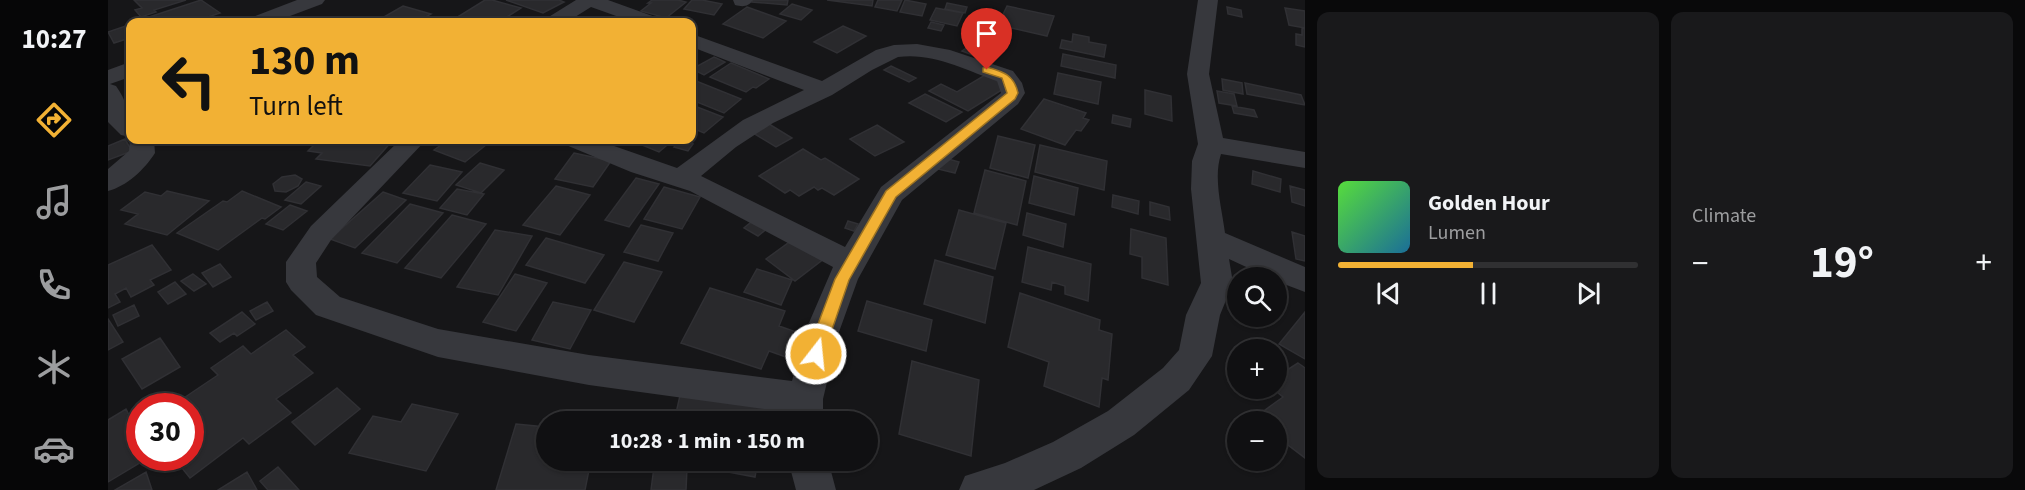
<!DOCTYPE html>
<meta charset="utf-8">
<style>
:root{--surface:#101012;--page:#19191b;--text:#f1f3f6;--muted:#9c9d9f;--line:#303032;--accent:#f2b134}
body{margin:0;font-family:"Source Sans 3",sans-serif;background:var(--page);color:var(--text);height:100vh;display:flex;flex-direction:column;font-size:22px;white-space:nowrap}
*{box-sizing:border-box;margin:0}
p{font-size:20px;color:var(--muted)}
.icon{flex:none;width:33px;height:33px;fill:none;stroke:currentColor;stroke-width:2;stroke-linecap:round;stroke-linejoin:round}
.map{position:relative;flex:1;overflow:hidden}
.details{display:flex;flex-direction:column;gap:12px;padding:12px;background:#09090a;width:720px}
.details>*{flex:none}
.guide{position:absolute;left:18px;top:18px;width:570px;height:126px;border-radius:12px;box-shadow:0 2px 4px #0004,0 0 0 2px var(--line);background:#f2b134;color:#111;overflow:hidden}
.fabs{position:absolute;left:1119px;top:267px;display:grid;gap:12px}
.fabs a{display:grid;place-items:center;width:60px;height:60px;border-radius:50%;background:var(--surface);box-shadow:0 2px 4px #0004,0 0 0 2px var(--line);font-size:30px}
.speed{position:absolute;left:18px;top:393px;display:flex;gap:12px;font-size:30px;font-weight:700;text-align:center}
.speed>*{display:grid;place-content:center;width:78px;height:78px;border-radius:50%;background:var(--surface);box-shadow:0 2px 4px #0004,0 0 0 2px var(--line);line-height:1}
.speed .limit{border:9px solid #d22;background:#fff;color:#111}
.pin{position:absolute;display:grid;place-items:center;width:51px;height:51px;color:#fff;margin:-62px -26px;border-radius:50% 50% 50% 0;rotate:-45deg;box-shadow:0 0 6px #0007}
.pin .icon{rotate:45deg}
.me{position:absolute;width:66px;margin:-33px;rotate:16deg;stroke-linejoin:round;filter:drop-shadow(0 0 4px #0008)}
.turn{display:flex;align-items:center;gap:21px;height:126px;padding:0 24px;font-size:27px}
.turn .icon{width:78px;height:78px;stroke-width:2.5}
.turn b{display:block;font-size:42px;line-height:51px}
.big{font-size:45px;font-weight:700;line-height:1.1}
.details .tile{flex:1;display:flex;flex-direction:column;justify-content:center;gap:9px;min-width:0;padding:0 21px;border-radius:12px;background:var(--page)}
.song{display:flex;align-items:center;gap:18px}
.cover{width:72px;height:72px;border-radius:9px;background:linear-gradient(135deg,hsl(110 70% 55%),hsl(200 70% 35%))}
.played{height:6px;border-radius:3px;background:linear-gradient(90deg,var(--accent) 45%,var(--line) 45%)}
.keys{display:flex;justify-content:space-around;direction:ltr}
.heat{display:flex;justify-content:space-between;align-items:center;font-size:33px;direction:ltr}
.details .tiles{flex:1;display:grid;gap:12px;grid-template-columns:repeat(2,1fr)}
.trip{position:absolute;left:428px;top:411px;width:342px;height:60px;border-radius:30px;background:var(--surface);box-shadow:0 2px 4px #0004,0 0 0 2px var(--line);font-weight:700;line-height:60px;text-align:center}
main{display:flex;flex:1;min-height:0}
.tabs{display:flex;flex-direction:column;width:108px;justify-content:space-around;align-items:center;background:#060607;color:var(--muted)}
.tabs .icon{width:42px;height:42px}
.tabs .active{color:var(--accent)}
.tabs b{font-size:27px;color:var(--text)}
.map>svg:first-child{display:block}
.building{fill:#29292c;stroke:#303034;stroke-width:1.5}
.lines{fill:none;stroke-linecap:round;stroke-linejoin:round}
.minor{fill:#37383d;fill-rule:evenodd}
.route{fill:#f2b134;stroke:#9d7322;stroke-width:1.5}
</style>
<main>
<nav class="tabs">
<b>10:27</b>
<svg class="icon active" aria-label="directions" viewBox="0 0 24 24"><path d="M12 3l9 9-9 9-9-9zM9 14v-3h6M13 9l2 2-2 2"/></svg>
<svg class="icon" aria-label="music" viewBox="0 0 24 24"><path d="M9 18V5l10-2v13"/><circle cx="6" cy="18" r="3"/><circle cx="16" cy="16" r="3"/></svg>
<svg class="icon" aria-label="phone" viewBox="0 0 24 24"><path d="M5 4h4l2 5-3 2q2 4 5 5l2-3 5 2v4C11 20 4 13 5 4z"/></svg>
<svg class="icon" aria-label="climate" viewBox="0 0 24 24"><path d="M12 3v18M4 7l16 10M4 17L20 7"/></svg>
<svg class="icon" aria-label="car" viewBox="0 0 24 24"><path d="M5 17H2v-5l4-1 3-4h7l3 4 3 1v5h-3M9 17h6M6 11h13"/><circle cx="7" cy="17" r="2"/><circle cx="17" cy="17" r="2"/></svg>
</nav>
<div class="map">
<svg width="1197" height="490" viewBox="0 0 1197 490">
<rect width="100%" height="100%" fill="#161618"/>
<!-- building -->
<path class="building" d="M26 0H78L46 10 48 12 33 17 27 10 34 8Z
M93 0 112 13 85 22H31L29 21Z
M377 0H384L413 8 391 22H365L348 18Z
M398 0H451L456 2 435 13Z
M544 0H570L578 2 558 18 533 11 543 3H540Z
M584 0H594L614 4 606 15 576 9Z
M645 0H680L679 5 644 2Z
M719 0H765L764 6Z
M770 0H794L789 11 767 7Z
M797 0 818 4 814 16 792 12Z
M839 3 859 7 857 13 837 9Z
M684 4 704 10 693 20 672 14Z
M295 6 323 14 309 22H289L274 18Z
M899 6 946 16 939 36 890 25Z
M639 7 678 21 655 38 615 24Z
M1119 7 1133 10 1134 17 1120 14Z
M828 8 855 13 849 26 822 20Z
M1177 8 1197 11V28L1181 25Z
M823 22 836 25 833 31 820 28Z
M18 26 22 33V38L6 43 0 32Z
M735 26 758 36 729 53 706 42Z
M1194 28 1197 29V47L1188 45V34L1194 35Z
M965 34 981 37V42L998 45 996 57 952 48 954 40 964 42Z
M864 44 880 51 870 57 854 51Z
M955 54 1008 65 1007 78 953 66Z
M606 57 617 62 596 75 584 69Z
M623 63 661 79 648 88 645 87 638 92 602 77Z
M783 66 808 78 801 82 776 70Z
M950 73 993 82 990 104 946 94Z
M877 75 900 86 860 111 821 91 833 84 849 92Z
M1114 79 1134 83 1135 94 1115 90Z
M588 81 633 99 616 113 584 100V85Z
M1137 83 1193 95 1197 105 1139 94Z
M1037 90 1063 96 1064 121 1037 114Z
M1109 91 1126 94 1129 106 1111 103Z
M817 94 854 112 838 122 801 103Z
M936 99 978 113 975 118 981 120 973 131 968 130 957 145 913 129Z
M584 105 615 117 596 133 584 128Z
M1124 106 1146 110 1149 117 1126 113Z
M1005 115 1023 119 1022 127 1004 123Z
M661 124 684 138 668 147 645 133Z
M769 125 796 142 767 156 742 139Z
M890 136 927 145 920 178 882 168Z
M17 139 24 151 0 160V146Z
M211 140H285L262 166 208 159 214 153 200 151Z
M340 140H384L357 162 326 150Z
M522 140H565L551 152Z
M571 140 585 144 580 151 566 147Z
M932 145 999 161 996 190 927 172Z
M695 149 713 160 717 158 751 179 726 195 714 188 710 190 706 187 691 196 682 190 677 193 651 176Z
M466 153 503 161 485 187 447 179Z
M833 157 851 162 847 173 830 169Z
M372 163 396 170 373 193 348 185Z
M322 165 354 172 329 201 295 193Z
M877 170 918 181 909 225 866 213Z
M1145 171 1173 179 1172 192 1144 184Z
M187 175 194 179 190 186 178 192 167 191 165 184 174 177Z
M926 176 970 188 966 215 921 203Z
M528 178 551 184 521 227 497 220Z
M198 182 213 186 193 204 177 200Z
M448 186 482 195 452 235 415 225Z
M1182 186 1197 190V206L1184 202Z
M556 187 592 197 574 229 536 219Z
M349 189 376 194 359 215 332 208Z
M59 191 101 201 59 235 17 224 30 214 13 210 37 192 53 196Z
M134 191 173 207 157 219 154 218 110 250 69 233 115 201 119 202Z
M275 192 298 200 247 248 222 239Z
M1005 195 1031 201 1030 214 1004 207Z
M1042 202 1061 207 1062 220 1042 215Z
M302 204 335 213 289 263 254 253Z
M182 205 199 211 175 230 158 224Z
M851 210 898 223 887 269 838 255Z
M919 213 958 224 955 247 915 235Z
M344 215 378 224 333 278 297 268Z
M647 219 661 227 650 236 636 228Z
M740 221 750 224 746 231 737 228Z
M533 225 565 233 550 261 516 252Z
M1023 229 1058 238 1060 285 1034 278V257L1022 254Z
M387 230 424 236 390 295 349 287Z
M1184 232 1197 236V261L1188 259Z
M438 238 496 255 477 283 418 265Z
M687 238 717 258 687 281 658 259Z
M44 245 63 270 42 280 46 285 23 297 18 288 7 294 12 302 0 308V265Z
M920 247 983 264 980 301 957 294V286L944 282 943 290 914 282Z
M827 260 885 277 877 323 816 304Z
M516 262 554 272 526 322 486 310Z
M112 264 123 277 105 287 94 273Z
M649 269 684 280 673 305 636 292Z
M85 274 98 284 86 291 73 281Z
M407 274 439 283 408 331 375 322Z
M67 282 78 294 60 304 50 292Z
M602 288 677 311 671 326 688 332 678 357 661 351 653 369 573 343Z
M912 293 992 320 991 330 1004 334 1000 380 994 378 991 407 936 386 941 362 900 347Z
M759 301 824 320 818 351 750 331Z
M159 302 165 311 148 320 142 311Z
M445 302 483 310 462 349 424 340Z
M26 305 31 316 10 326 5 315Z
M134 312 147 324 129 336 126 333 112 342 102 333Z
M1197 312V359L1171 344Z
M0 319 15 342 0 350Z
M178 330 197 347 185 355 205 373 168 399 183 413 141 444 135 438 82 478 74 468 81 462 77 458H82V406H64L110 375 103 368 135 346 143 354Z
M52 338 72 367 34 389 14 359Z
M804 361 871 380 863 456 791 434Z
M1190 363 1197 368V458L1168 436V422H1151L1146 418 1175 397 1164 388H1168V377Z
M229 388 252 409 207 445 184 422Z
M573 391 657 404 655 422H566Z
M304 404 350 414 318 471 241 453 265 416 293 422Z
M18 409 32 436V458H40L0 482V420Z
M452 415 478 417 477 422H451Z
M408 424 438 427V460H483L477 490H388Z
M557 460H650L647 477Z
M170 467 191 490H160L152 481Z
M546 467 579 468 578 490H543Z
M38 472 44 490H7Z
M139 472 149 490H110Z"/>
<g class="lines">
<!-- minor -->
<path class="minor" d="M189 0H217L214 4 166 22H139L142 18Z
M468 0H500L550 18 553 22H525L483 7 459 22H436L439 18Z
M625 0H645C640 7 635 7 627 5Z
M1090 0H1110L1101 74 1115 138 1197 152V168L1113 154C1105 178 1114 209 1117 233L1197 267V292L1168 281V278H1162L1121 259 1125 283 1112 315 1104 356 1081 390 1026 435 973 468 926 490H851L857 476 897 463 945 442 1000 411 1055 368 1071 350 1078 315 1093 283 1083 189 1084 161 1090 144 1079 74Z
M584 34 714 81 768 50 786 45 809 44 842 50 905 71 914 83 917 93 910 104 794 200 750 279 731 332 715 399V422H677L678 412 481 385 330 357 208 315 183 290 178 282V262L203 226 292 140H318L223 240 208 263 209 277 232 297 330 329 481 355 684 381 697 332 725 267 582 191 523 172 458 145 454 140H489L569 168 635 120 696 90 584 47ZM790 57C824 52 858 70 889 81L893 93 773 187 737 247 593 176 628 147 665 123 724 95 764 70Z
M22 62V77L2 84 8 86C19 101 24 120 22 137L13 135 0 122V70Z
M22 138 46 140 47 153C36 170 19 186 0 191V169L21 151Z
M680 460H720L728 490H688Z"/>
</g>
<!-- route -->
<path class="route" d="M879 67C896 72 906 75 910 93L907 99 788 197 741 280 714 359 708 361 703 359 701 354 707 332 727 279 778 191 899 93 894 78 875 72V68Z"/>
</svg>
<div class="fabs">
<a><svg class="icon" aria-label="search" viewBox="0 0 24 24"><circle cx="10" cy="10" r="6"/><path d="M15 15l6 6"/></svg></a>
<a>+</a>
<a>−</a>
</div>
<div class="speed"><div class="limit">30</div></div>
<div class="pin" style="left:879px;top:70px;background:#d93025"><svg class="icon" aria-label="arrive" viewBox="0 0 24 24"><path d="M6 21V4h12l-3 4 3 4H6"/></svg></div>
<svg class="me" style="left:708px;top:354px" viewBox="-20 -20 40 40"><circle r="17" fill="#f2b134" stroke="#fff" stroke-width="3"/><path d="M0-11L8 9 0 5-8 9z" fill="#fff"/></svg>
<div class="trip">10:28 · 1 min · 150 m</div>
<div class="guide">
<div class="turn"><svg class="icon" aria-label="left" viewBox="0 0 24 24"><path d="M17 20v-9H6M10 6l-5 5 5 5"/></svg><div><b>130 m</b>Turn left</div></div>
</div>
</div>
<section class="details">
<div class="tiles">
<div class="tile">
<div class="song"><i class="cover"></i><div><b>Golden Hour</b><p>Lumen</p></div></div>
<div class="played"></div>
<div class="keys"><svg class="icon" aria-label="previous" viewBox="0 0 24 24"><path d="M18 5L8 12l10 7zM5 5v14"/></svg><svg class="icon" aria-label="pause" viewBox="0 0 24 24"><path d="M8 5v14M16 5v14"/></svg><svg class="icon" aria-label="next" viewBox="0 0 24 24"><path d="M6 5l10 7-10 7zM19 5v14"/></svg></div>
</div>
<div class="tile"><p>Climate</p>
<div class="heat"><a>−</a><b class="big">19°</b><a>+</a></div>
</div>
</div>
</section>
</main>
